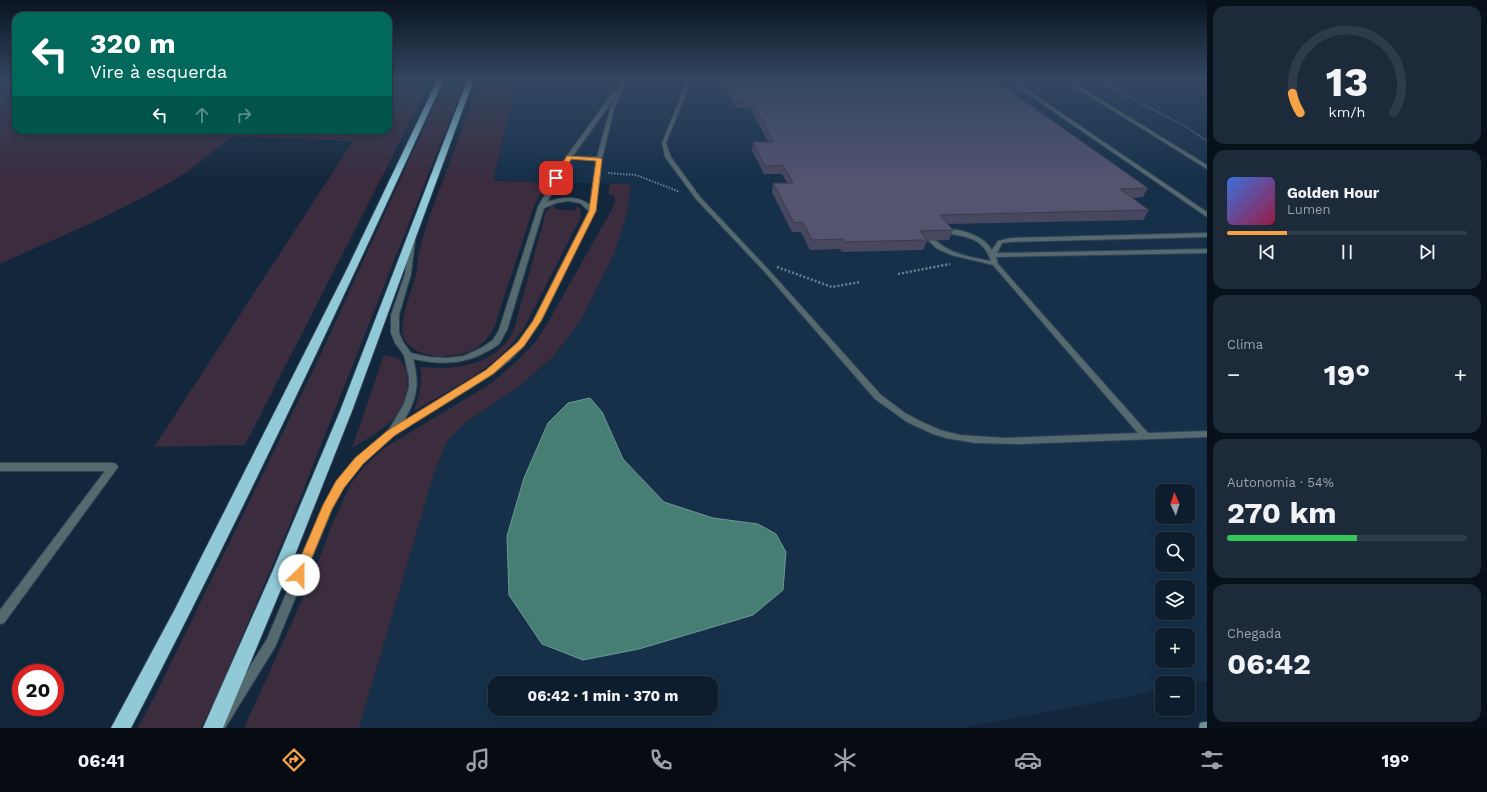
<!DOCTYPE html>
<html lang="pt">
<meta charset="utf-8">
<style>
:root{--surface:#0e1d2d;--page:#1c2a39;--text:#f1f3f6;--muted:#9ba2aa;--line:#2e3b49;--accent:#f6a247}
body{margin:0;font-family:"Work Sans",sans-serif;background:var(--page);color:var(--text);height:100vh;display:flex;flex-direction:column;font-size:15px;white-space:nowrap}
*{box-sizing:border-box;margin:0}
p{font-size:13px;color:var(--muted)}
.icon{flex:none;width:22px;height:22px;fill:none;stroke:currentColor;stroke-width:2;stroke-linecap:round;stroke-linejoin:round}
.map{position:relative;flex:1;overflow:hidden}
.side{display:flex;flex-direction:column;gap:6px;padding:6px;background:#081019;width:280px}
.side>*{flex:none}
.hud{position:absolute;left:12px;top:12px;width:380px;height:122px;border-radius:12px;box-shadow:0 2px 10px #0003,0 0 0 1px var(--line);background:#00695c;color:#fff;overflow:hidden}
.needle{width:26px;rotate:356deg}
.buttons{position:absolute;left:1155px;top:484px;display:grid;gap:8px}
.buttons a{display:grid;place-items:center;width:40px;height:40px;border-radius:8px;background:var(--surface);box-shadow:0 2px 10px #0003,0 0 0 1px var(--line);font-size:20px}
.speed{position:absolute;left:12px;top:664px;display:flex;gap:8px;font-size:20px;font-weight:700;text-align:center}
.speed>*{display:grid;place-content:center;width:52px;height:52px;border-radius:50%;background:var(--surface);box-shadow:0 2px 10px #0003,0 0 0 1px var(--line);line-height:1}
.speed .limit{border:6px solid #d22;background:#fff;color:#111}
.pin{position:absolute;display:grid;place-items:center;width:34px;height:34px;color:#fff;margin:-17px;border-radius:8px;box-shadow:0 2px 6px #0006}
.me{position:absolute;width:44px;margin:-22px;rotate:23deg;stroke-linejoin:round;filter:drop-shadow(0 0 3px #0008)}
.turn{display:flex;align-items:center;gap:14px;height:84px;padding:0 12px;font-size:18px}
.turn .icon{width:52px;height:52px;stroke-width:2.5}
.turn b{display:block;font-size:28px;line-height:34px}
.lanes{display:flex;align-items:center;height:38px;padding:0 12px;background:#0003;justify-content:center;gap:20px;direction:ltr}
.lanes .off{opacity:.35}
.big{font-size:30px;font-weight:700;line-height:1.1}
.side .widget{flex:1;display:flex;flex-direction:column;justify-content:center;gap:6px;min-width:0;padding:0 14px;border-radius:12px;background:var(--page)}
.side .dial{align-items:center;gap:0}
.dial svg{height:104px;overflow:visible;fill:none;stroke:var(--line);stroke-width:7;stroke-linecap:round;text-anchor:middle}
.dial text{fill:var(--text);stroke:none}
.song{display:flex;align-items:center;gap:12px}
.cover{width:48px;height:48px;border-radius:6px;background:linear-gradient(135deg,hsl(220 70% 55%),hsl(340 70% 35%))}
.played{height:4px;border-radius:2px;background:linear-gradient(90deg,var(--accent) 25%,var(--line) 25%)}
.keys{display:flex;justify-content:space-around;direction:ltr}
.heat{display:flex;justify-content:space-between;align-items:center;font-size:22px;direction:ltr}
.charge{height:6px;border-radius:3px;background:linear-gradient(90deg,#34c759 54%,var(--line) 0)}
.trip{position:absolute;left:488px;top:676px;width:230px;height:40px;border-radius:12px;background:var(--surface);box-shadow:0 2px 10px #0003,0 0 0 1px var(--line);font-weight:700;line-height:40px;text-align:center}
.tab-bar{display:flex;height:64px;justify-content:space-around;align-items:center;background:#060c12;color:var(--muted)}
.tab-bar .icon{width:28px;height:28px}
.tab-bar .on{color:var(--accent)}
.tab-bar b{font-size:18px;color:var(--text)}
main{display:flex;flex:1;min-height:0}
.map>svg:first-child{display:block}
.built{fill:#16304a;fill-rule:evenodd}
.green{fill:#3b2c3e}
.water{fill:#477e73;stroke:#6d9894}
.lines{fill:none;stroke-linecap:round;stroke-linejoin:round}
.lane-casing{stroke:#304356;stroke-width:2}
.secondary-casing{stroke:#304356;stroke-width:2}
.highway-casing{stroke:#304356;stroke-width:2}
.path-far2{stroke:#6e7f90;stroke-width:1.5;stroke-dasharray:1 1;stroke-linecap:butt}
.path-far1{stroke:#6e7f90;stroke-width:2;stroke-dasharray:1.5 1.5;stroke-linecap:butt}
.path{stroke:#6e7f90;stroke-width:2.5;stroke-dasharray:2 2;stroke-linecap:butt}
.lane{fill:#546a6f;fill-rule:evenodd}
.secondary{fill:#6d9099;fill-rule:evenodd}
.highway{fill:#91c9d7;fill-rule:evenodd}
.wall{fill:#484760}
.building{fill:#545370;stroke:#3b3a4e}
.route{fill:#f6a247;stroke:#a0692e}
</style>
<main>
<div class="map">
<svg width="1207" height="728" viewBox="0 0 1207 728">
<rect width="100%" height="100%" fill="#13273c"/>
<!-- built -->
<path class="built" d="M518 79H1207V681L1188 685V683H1162V690L962 728H359L434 473 447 441 466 422 517 388 553 357 581 320 614 254 626 217 631 184 493 181ZM1162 491H1188V517H1162ZM1162 539H1188V565H1162ZM1162 587H1188V613H1162ZM1162 635H1188V661H1162ZM495 683H711V709H495Z"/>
<!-- green -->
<path class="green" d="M0 79H16V130H388V79H432L245 445 154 447 353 141 232 136 187 172 152 193 100 219 0 264Z
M446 79H466L287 531 215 700 201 728H137L153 700 320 356Z
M482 79H518L493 181 540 182 547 184 535 203 494 328C483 348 470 354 447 356 432 357 413 354 404 339 397 327 412 289 416 275 418 266 417 256 420 248 427 220 438 194 448 167 459 138 469 108 482 79Z
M1172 79H1207V97Z
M610 184H631L626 217 614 254 581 320 553 357 517 388 466 422 447 441 434 473 359 728H244L312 578 331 527 350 485 364 467 384 448 490 384 517 361 536 341 548 322 611 211 615 201 614 195 608 194Z
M551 206H554V209L575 211 576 206 580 208 581 217 524 328 512 344 497 359 474 376 414 411C419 396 423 383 420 367 456 371 498 365 514 329L546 212Z
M384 355C399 357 403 359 407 375 414 412 380 432 352 448Z"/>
<!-- water -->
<path class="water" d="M590 398 602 412 623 459 664 502 713 518 758 524 776 534 786 552 783 590 753 615 639 649 583 660 542 644 509 595 507 536 524 478 548 423 568 403Z"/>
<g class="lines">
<defs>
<path id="lane" d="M688 79H692L666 143 671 157 700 197 767 268 881 395 905 413 922 422 940 430 960 435 1005 438 1138 433 993 265 951 255 936 248 929 241 932 239C938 241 942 246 948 249 961 256 976 258 991 261 982 235 963 237 941 232V230C959 227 983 235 992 250L998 241 1011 238 1207 233V237L1011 242 1002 243 997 253 1207 249V253L996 257 998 264 1148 433 1207 431V437L1020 444 975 443 946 438 933 434 907 422 875 399 763 270 696 199 665 157 662 143Z
M1006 79H1011L1207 212V217Z
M1062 79H1067L1207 165V169Z
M623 80 626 81 614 109 602 159 595 211 541 321 524 346 509 361 493 374 393 436 362 464 343 487 332 509 275 647 225 728H212L267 639 322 508 337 481 356 458 388 431 404 404 409 387V378L404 355 395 343 391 333V315L405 274 409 241 412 239 415 241 411 274 399 315V333L403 342 411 353 429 357 447 358 464 356 481 348 493 340 499 330 538 207 566 157 614 91H618ZM616 96 610 109 597 157 573 156ZM571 159 596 160 590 205C577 195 561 197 547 202ZM569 201 580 203 589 211 533 321 518 342 503 357 487 370 403 422C417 399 420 385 413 359 437 364 458 365 480 355 486 352 494 348 499 344 502 340 504 334 507 330L544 208 556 203Z
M0 463H113L116 464 118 467 4 623 0 624V610L105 471H0Z"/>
<path id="secondary" d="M1205 722H1207V728H1199L1200 723Z"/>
<path id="highway" d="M438 79H444C344 297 242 515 131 728H111L175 609 346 271Z
M468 79H474L352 411 289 570 223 728H203L273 570 340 411Z"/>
</defs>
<!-- lane casing -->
<use href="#lane" class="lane-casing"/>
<!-- secondary casing -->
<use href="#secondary" class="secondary-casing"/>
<!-- highway casing -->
<use href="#highway" class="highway-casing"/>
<!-- path-far2 -->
<path class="path-far2" d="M1093 79 1183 125 1207 141"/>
<!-- path-far1 -->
<path class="path-far1" d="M608 173 636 175 680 192"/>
<!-- path -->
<path class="path" d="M777 267 832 287 860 282
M898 274 950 264"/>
<!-- lane -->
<use href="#lane" class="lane"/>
<!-- secondary -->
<use href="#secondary" class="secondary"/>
<!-- highway -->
<use href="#highway" class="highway"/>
</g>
<!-- wall -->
<path class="wall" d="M720 79H993L1148 188 1143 197 1132 198 1149 210 1143 220 947 224 953 230 949 240 927 241 923 250 842 252 840 249 810 250 801 232H792L772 192 773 183H787L782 174H764L752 150 753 142H768L750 108H736Z"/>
<!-- building -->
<path class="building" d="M725 79H993L1148 188 1120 189 1149 210 940 215 953 230 920 231 927 240 844 242 843 239 812 240 803 222 794 223 773 183H793L783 165 765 166 753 142H774L751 100 737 101Z"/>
<!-- sky -->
<linearGradient id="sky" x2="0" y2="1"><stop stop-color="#0a1521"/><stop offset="0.44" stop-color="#334761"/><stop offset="1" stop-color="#334761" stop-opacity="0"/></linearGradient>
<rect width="1207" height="181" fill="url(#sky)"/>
<!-- route -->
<path class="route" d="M567 156 599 158 602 159 596 211 541 321 524 346 493 374 394 436 363 464 344 488 332 509 303 579 299 581 295 579 293 575 323 505 336 481 355 458 387 431 486 370 518 342 533 321 589 211 596 161 571 159 559 180H554L553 178Z"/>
</svg>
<div class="buttons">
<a><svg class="needle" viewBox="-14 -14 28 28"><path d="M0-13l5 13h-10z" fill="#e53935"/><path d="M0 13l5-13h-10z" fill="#9ba2aa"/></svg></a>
<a><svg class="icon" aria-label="search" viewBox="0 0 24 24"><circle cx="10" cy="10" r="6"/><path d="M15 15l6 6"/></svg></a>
<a><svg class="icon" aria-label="layers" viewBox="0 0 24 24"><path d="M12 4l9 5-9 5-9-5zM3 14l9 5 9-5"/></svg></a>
<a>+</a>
<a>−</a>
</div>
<div class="speed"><div class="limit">20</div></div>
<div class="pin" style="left:556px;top:178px;background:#d93025"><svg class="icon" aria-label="arrive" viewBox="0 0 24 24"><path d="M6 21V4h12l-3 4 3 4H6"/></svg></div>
<svg class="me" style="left:299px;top:575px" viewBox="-20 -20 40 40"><circle r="19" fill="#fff"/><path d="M0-13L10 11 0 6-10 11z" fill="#f6a247"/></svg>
<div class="trip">06:42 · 1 min · 370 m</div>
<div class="hud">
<div class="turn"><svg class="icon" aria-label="left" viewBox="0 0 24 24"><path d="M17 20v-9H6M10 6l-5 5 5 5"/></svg><div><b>320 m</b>Vire à esquerda</div></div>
<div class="lanes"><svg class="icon" aria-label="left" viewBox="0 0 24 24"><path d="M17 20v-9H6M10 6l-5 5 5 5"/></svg><svg class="icon off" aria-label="ahead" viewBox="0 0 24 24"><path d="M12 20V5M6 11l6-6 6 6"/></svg><svg class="icon off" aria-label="right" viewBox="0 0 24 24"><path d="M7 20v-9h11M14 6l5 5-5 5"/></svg></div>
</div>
</div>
<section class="side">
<div class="widget dial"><svg viewBox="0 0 100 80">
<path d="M14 69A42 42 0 1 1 86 69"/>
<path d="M14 69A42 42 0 0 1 8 54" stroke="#f6a247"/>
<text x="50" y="56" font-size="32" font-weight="700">13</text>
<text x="50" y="72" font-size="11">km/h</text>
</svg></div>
<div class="widget">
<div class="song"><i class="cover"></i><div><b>Golden Hour</b><p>Lumen</p></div></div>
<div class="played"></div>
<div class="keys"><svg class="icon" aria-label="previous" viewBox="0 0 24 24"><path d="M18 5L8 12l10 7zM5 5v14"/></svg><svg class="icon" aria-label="pause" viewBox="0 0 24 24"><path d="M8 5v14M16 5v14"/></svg><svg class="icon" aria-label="next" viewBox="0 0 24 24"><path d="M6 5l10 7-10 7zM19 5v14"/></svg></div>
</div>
<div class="widget"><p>Clima</p>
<div class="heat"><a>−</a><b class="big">19°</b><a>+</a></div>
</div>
<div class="widget"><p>Autonomia · 54%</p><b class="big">270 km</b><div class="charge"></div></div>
<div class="widget"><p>Chegada</p><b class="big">06:42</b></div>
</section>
</main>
<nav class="tab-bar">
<b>06:41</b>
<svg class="icon on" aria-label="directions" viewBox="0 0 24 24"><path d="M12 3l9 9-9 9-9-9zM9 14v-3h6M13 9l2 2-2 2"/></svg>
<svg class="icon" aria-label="music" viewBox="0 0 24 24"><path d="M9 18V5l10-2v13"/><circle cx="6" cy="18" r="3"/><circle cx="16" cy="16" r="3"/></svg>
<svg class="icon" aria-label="phone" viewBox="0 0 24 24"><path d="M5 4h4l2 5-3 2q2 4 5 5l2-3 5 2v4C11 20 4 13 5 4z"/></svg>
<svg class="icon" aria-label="climate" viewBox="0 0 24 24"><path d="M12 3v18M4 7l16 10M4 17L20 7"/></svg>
<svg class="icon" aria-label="car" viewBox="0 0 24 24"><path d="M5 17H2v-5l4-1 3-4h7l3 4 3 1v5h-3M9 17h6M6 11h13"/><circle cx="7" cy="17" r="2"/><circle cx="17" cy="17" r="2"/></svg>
<svg class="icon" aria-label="filters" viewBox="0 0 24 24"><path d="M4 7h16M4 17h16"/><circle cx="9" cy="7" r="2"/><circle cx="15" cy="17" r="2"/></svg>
<b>19°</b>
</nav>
